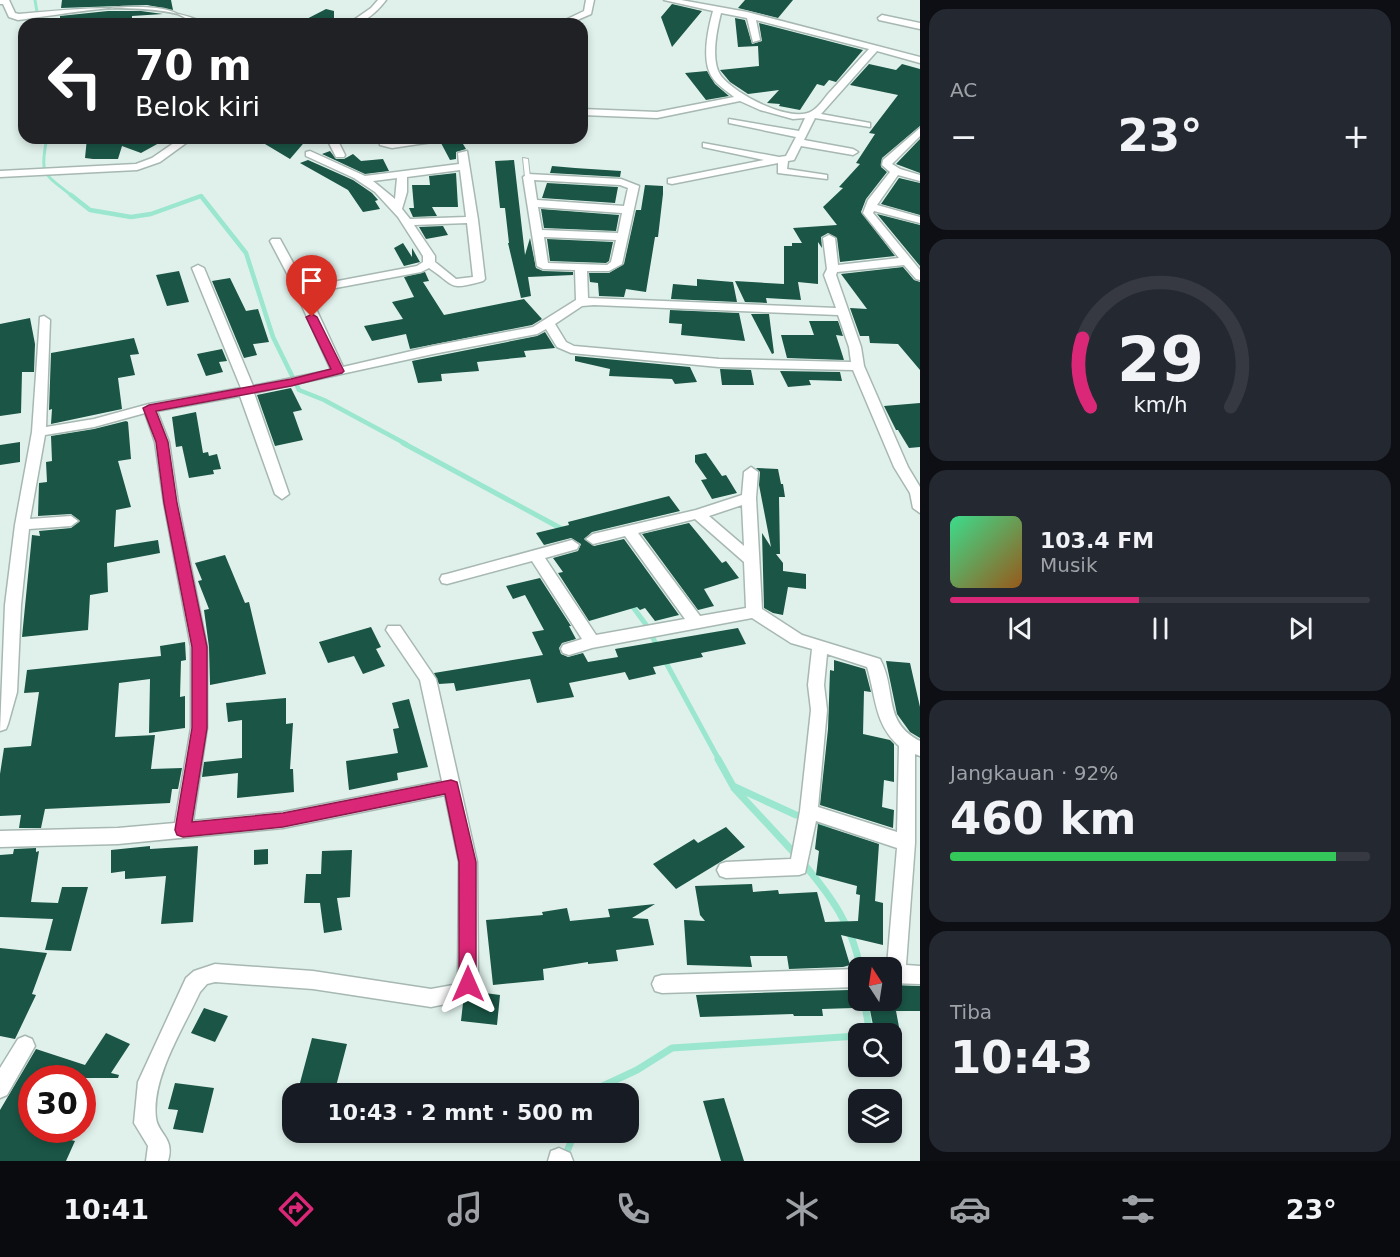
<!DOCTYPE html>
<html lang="id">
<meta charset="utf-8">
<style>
:root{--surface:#171b24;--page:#242831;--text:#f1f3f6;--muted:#9ea1a6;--line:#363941;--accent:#db2777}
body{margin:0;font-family:"DejaVu Sans",sans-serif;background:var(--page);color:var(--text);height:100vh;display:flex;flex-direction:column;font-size:22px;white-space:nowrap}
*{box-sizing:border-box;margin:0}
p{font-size:20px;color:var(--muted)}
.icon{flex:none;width:33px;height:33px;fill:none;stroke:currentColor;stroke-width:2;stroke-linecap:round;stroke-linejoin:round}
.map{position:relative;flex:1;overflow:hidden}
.details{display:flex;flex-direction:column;gap:9px;padding:9px;background:#0d0f14;width:480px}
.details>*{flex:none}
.hud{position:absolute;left:18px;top:18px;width:570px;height:126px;border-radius:18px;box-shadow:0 3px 9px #0003;background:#202124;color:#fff;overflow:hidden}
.needle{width:39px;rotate:348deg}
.fabs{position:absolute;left:848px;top:957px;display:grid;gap:12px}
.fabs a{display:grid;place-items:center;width:54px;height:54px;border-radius:12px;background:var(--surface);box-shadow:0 3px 9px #0003;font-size:30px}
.speed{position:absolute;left:18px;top:1065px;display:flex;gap:12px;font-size:30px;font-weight:700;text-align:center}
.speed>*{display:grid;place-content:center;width:78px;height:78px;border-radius:50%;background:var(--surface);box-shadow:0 3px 9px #0003;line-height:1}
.speed .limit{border:9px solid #d22;background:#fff;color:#111}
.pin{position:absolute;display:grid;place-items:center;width:51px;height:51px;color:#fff;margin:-62px -26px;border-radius:50% 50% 50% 0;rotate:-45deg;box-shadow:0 0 6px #0007}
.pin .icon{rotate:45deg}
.me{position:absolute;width:66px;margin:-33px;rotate:0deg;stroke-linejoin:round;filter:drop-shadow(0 0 4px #0008)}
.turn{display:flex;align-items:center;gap:21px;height:126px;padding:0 18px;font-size:27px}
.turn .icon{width:78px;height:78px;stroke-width:2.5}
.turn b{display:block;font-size:42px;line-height:51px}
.big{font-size:45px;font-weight:700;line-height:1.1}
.details .tile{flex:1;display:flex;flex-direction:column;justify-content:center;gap:9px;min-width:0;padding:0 21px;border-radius:18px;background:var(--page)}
.details .dial{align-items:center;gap:0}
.dial svg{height:156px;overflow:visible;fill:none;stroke:var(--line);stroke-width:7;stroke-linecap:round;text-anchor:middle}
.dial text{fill:var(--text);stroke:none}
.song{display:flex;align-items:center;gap:18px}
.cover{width:72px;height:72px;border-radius:9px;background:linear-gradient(135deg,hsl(150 70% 55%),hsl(30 70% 35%))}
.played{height:6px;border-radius:3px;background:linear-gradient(90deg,var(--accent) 45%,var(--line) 45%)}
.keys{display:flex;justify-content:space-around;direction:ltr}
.heat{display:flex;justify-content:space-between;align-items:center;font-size:33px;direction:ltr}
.charge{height:9px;border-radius:4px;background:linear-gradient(90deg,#34c759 92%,var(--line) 0)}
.trip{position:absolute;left:282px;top:1083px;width:357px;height:60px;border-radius:18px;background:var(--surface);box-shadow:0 3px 9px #0003;font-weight:700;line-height:60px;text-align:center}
.tab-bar{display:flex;height:96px;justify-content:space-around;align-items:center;background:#090b0e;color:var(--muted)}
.tab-bar .icon{width:42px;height:42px}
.tab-bar .current{color:var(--accent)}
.tab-bar b{font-size:27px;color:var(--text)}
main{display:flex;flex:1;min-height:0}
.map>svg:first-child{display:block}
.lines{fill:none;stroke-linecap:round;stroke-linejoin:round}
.stream-far3{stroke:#9ae6ce;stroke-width:3}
.stream-far2{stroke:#9ae6ce;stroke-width:4.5}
.stream-far1{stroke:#9ae6ce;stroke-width:5}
.stream{stroke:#9ae6ce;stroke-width:7}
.building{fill:#1a5545}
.lane-casing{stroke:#a7b8b2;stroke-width:2}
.street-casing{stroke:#a7b8b2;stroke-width:3}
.lane{fill:#fff;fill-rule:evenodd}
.street{fill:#fff;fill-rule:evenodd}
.route{fill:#db2777;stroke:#8e194d;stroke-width:1.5}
</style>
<main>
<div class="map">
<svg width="920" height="1161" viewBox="0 0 920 1161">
<rect width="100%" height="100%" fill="#e0f1eb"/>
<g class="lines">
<!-- stream-far3 -->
<path class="stream-far3" d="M35 0 39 24
M47 138C39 176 44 173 72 196"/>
<!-- stream-far2 -->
<path class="stream-far2" d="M71 195 90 210 131 217 151 214 201 196 246 253 273 337 299 390 324 400 406 444"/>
<!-- stream-far1 -->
<path class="stream-far1" d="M403 443 564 530
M630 603 647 626 658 648
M664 659 719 760"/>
<!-- stream -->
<path class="stream" d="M718 759 733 786 796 815 830 825
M734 788 797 856
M803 863C830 895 853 926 860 968
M864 1000 870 1034
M592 1094 594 1090 637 1070 672 1048 858 1036
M563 1161 575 1132"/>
</g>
<!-- building -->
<path class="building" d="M62 0H171L173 10 147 5 61 8Z
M745 0H793L778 18 738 8Z
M672 4 702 11 672 47 661 17Z
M326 9 334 11V20L325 24H297Z
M108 11H141L163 14 132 16V24H85V21L60 23V16Z
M735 18 745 20 752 44 762 41 759 23 863 50 836 82 829 80 824 86 817 84 800 110 779 106 780 104 767 103 779 90 748 94 730 82 720 70 759 66 758 46 738 47Z
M869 64 896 70 902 64 920 69V126L882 158 881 167 887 172 866 199 861 212 895 256 840 262 837 238 828 233 821 237 822 248 818 242V284L798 282 801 300 766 298 767 303 745 302 735 281 784 284V246H792V243H802L793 228 837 225 823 207 843 188 839 187 860 164 856 163 875 134 869 133 898 95 850 85Z
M707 71 715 84 729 96 706 100 685 73Z
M87 138H168L141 153 122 146 118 159H93L85 158Z
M255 138H308L290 159Z
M460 139 466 149 456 152V159L450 160 441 143Z
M920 139V173L896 164Z
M330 151 336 159H344L353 154 361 161 383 159 389 171 365 174 322 154Z
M308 160 353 180 372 193 378 200 375 201 380 209 363 212 348 190 300 163Z
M514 160 525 255 530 238 536 268 543 271 573 272V275L528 277 531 296 521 298 508 243H509L505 208H500L495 161Z
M552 166 575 168 621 171 620 177 550 173Z
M456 173 458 207H432L437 216 413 217 409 208H414L412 185H430L429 176Z
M899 178 920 183V215L881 204Z
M547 183 618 187 615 203 542 198Z
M645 185 663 186V194L658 237H655L646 292 626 289 624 297 599 296 598 283 590 282 589 273H609L624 264 636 210H641Z
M541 209 619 215 616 231 544 228Z
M877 214 920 225V266Z
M443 226 448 235 426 239 419 227Z
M547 239 613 242 609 261 606 263 550 261Z
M403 243 412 257V248L420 262 404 266 394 248Z
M903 267 914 280 920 282V370L898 344 870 343 869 336H860L850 308 867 309 841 274Z
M179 271 189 302 167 306 156 275Z
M425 272 429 281 423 282 444 315 524 299 542 319 532 325 410 349 406 334 372 341 364 326 403 319 392 302 414 297 404 277Z
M230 278 246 311 258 309 269 342 253 344 257 355 244 358 212 281Z
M697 279 733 282 737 302 671 299 673 284 697 286Z
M670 310 739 313 745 341 681 335 682 324 669 323Z
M751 314H769L774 353 772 354Z
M30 318 35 344 34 372H22L21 413 0 416V324Z
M809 321H838L843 336 836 335 844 360 787 358 781 335H814Z
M545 332 555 348 524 351 526 357 477 362 479 371 441 374 442 381 418 383 412 361 537 336Z
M134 338 139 354 130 355 135 375 118 378 122 409 51 424 52 409 49 410 51 353Z
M222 349 227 361 219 362 223 372 206 376 197 354Z
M575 356 690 367 697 382 675 384 672 379 609 376 610 369 575 361Z
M720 369 751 370 754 385H722Z
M780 371 840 372 842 381 809 380 811 385 788 387Z
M291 388 302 410 293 412 303 440 275 446 257 395Z
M920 403V447L909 448 898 430H896L884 406Z
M196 412 203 453 208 452 209 456 217 454 221 469 213 470 214 474 189 478 182 446 176 447 172 417Z
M126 421 128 422 131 459 118 461 131 507 116 510 114 547 158 540 160 553 107 563 108 592 90 595 88 630 22 637 32 535 40 536 39 531 71 528 80 521 71 514 38 516 39 483 47 482 46 462 52 461 51 436 94 429Z
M20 442V462L0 465V445Z
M706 453 722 476 726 475 737 493 712 499 701 480 707 479 695 462V455Z
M756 468 778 469 781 484H783L785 497H779L780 554H776L783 563V571L806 574V589L788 587 783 615 773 613 764 608 762 533 771 547 759 485 760 472Z
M669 496 680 511 592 532 584 539 594 546 624 539 679 615 655 621 645 608 640 610 637 607 589 621 558 573 563 572 553 558 578 551 581 544 571 538 544 545 536 533 569 525 568 522Z
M689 523 722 563 726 561 739 578 704 589 714 606 698 610 642 534Z
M225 555 245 603 249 602 266 674 210 685 209 647 204 610 209 609 198 581 202 580 195 563Z
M540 578 571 626H569L576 639 562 643 559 648 561 654 568 657 583 653 588 662 618 657 615 649 738 628 746 644 701 653 703 657 653 667 656 674 629 680 625 672 569 683 574 697 537 703 530 679 456 691 454 683 439 684 434 673 543 655 532 632 544 630 525 595 513 599 506 586Z
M371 627 381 647 376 649 385 666 363 674 354 656 328 663 319 642Z
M185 642 186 660 181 661 180 697 185 696V728L149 733 150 679 119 683 115 737 155 735 151 769 182 768 178 789H172L170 803 45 809 41 828H19L21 815 0 816V774L4 748 31 746 39 692 24 693 27 670 161 656 160 646Z
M834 660 865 669 871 692 864 691 863 734 890 740 894 744V782L884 780 882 807 894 810 893 828 820 805 828 729 830 670 834 671Z
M886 661 910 663 920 707V738L910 732 897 714Z
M286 698V724L293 723 290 769H293L294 792 237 798 238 773 202 777 204 762 242 758V720L228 722 226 703Z
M409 699 428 767 397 773 398 780 349 790 346 761 398 753 393 729 399 728 392 703Z
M818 824 879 844 875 901 883 903V945L841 935 850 965 843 967 789 969 787 956H750L752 967 687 965 684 920 705 921 700 915 695 886 752 884 753 892 778 890 779 894 817 892 825 922 858 921 860 895 856 894 857 886 816 875 819 851 815 849Z
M726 827 745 847 676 889 653 864 694 839 698 843Z
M150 846V849L198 846 193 922 161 924 166 876 125 879V871L111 873V850Z
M36 848V852L39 851 31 902 58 903 62 887H88L71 951 45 950 53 919 0 917V855L13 854 14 849Z
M268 849V864L254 865V850Z
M352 850 350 897 337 898 342 930 324 933 320 903H304L306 874H321L322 851Z
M655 904 632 918 648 919 654 945 616 950 618 961 588 964V962L543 969 544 980 493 985 486 920 543 915 542 912 567 908 570 921 610 917 608 909Z
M0 948 47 953 32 994 36 995 15 1039 0 1036Z
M891 985 920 986V1011H896L899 1027 873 1025 868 1000H891Z
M849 990 854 1008 822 1009 823 1016H794L793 1014 700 1017 696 995Z
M477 992 500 995 497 1025 461 1021 463 1003Z
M204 1008 228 1016 215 1042 191 1033Z
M106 1033 130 1044 111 1073 119 1075 118 1078H32V1131L75 1141 66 1161H0V1110L36 1049 85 1065Z
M312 1038 347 1044 334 1094H297Z
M175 1083 214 1088 203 1133 173 1129 178 1110 168 1109Z
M724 1098 744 1161H721L703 1101Z"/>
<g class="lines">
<defs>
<path id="lane" d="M523 158 528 159 530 178 525 177Z"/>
<path id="street" d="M0 0H9L15 13 19 14C74 9 160 0 207 24 190 24 180 12 163 9 122 2 60 15 18 20L9 17 3 4H0Z
M378 0H386C376 13 364 24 348 24L371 8Z
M586 0H594L591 14 568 24H557L584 11Z
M664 0H681L747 12 920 57V63L877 51 821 114 870 123V127L815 118 804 140 853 149 858 152 853 155 801 146 794 160 788 161 787 169 827 175V179L778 173V163L672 184 668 183V179L764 160 703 147V143L779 157 786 156 796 137 729 123V119L799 131 805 118 793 119 760 110 740 101 657 118 582 115V109L657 112 734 97C727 91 717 85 712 77 701 60 708 29 713 11ZM721 13 747 18 753 42 760 40 756 20 869 49C855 64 842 79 828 94 824 99 818 108 812 111 791 124 735 94 721 76 710 61 717 29 721 13Z
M882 15 920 23V29L879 20 878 18Z
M920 128V136L892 164 900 169 920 175V181L898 175 877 205 920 217V223L874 211 873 213 920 270V280L916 279 904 265 837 272 836 275 861 347 864 366 908 467 920 487V513L913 508 910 493 894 467 853 370 719 367 571 353 557 347 546 329 537 334 433 354 254 393 289 494 282 499 275 494 240 396 157 411 169 442 178 503 207 647V728L193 821 283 812 442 781 420 680 386 630 388 626H400L436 679 477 862 478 984 475 991 465 1000 431 1007 313 989 215 982 207 984 200 992C184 1027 151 1078 156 1118 158 1134 175 1138 168 1161H146L148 1146 134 1123 138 1082 186 978 194 971 215 964 313 971 431 989 453 985 458 980 459 862 445 795 283 828 118 844 0 847V831L118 828 175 823 191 728V647L164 503 155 442 145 413 94 427 45 435 30 519 71 516 78 521 71 526 29 529 21 605 17 692 8 724 6 729 0 731 5 605 15 525 32 432 40 317 44 316 50 320 46 427 94 419 149 404 241 388 192 268 198 265 204 268 253 386 331 370 297 295 301 292 292 283 270 241 272 239H280L303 281 310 288 322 284 417 266 423 262V256L398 217 375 192 354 178 306 156V152L310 151 365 176 459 164 458 153 467 151 478 220 485 279 483 281C448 291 456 286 429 268L421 272 325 290 310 296 343 367 433 346 533 327 576 300 575 270 543 269 537 266 523 177 528 174 621 179 639 186 622 264 609 271H587L588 298 836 308 824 275 827 269 823 238 829 235 835 238 838 265 899 258 863 213 868 200 890 172 882 165 883 160ZM460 170 466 217 410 219 402 209 407 192V177ZM397 178 395 199 373 181ZM534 180 620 185 628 188 624 206 537 200ZM538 207 622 213 618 233 542 230ZM467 223 473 277 456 279 435 262V256L414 225ZM544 237 616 240 611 262 607 265 548 263ZM594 305 838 315 849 347 851 362 719 359 574 346 566 342 555 324 582 306Z
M181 138H193L160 162 137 170 0 177V171L136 164 152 158Z
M323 138 337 139 345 155 344 157H336L329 143Z
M379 138H389V141L392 142 419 138H444L439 141 392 148 380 145Z
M751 467 758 472 756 498 762 609 802 635 880 659C897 690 882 722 920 741V756L915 754V843L906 965 920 966V984L891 983V968H884L887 966 897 848 816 821 805 873 799 875 726 878 720 876 717 870 720 864 726 862 791 859 800 811 811 710 808 685 812 649 791 643 752 618 592 648 569 655 563 653 561 649 563 645 582 639 532 561 447 584 442 583 440 579 442 575 447 574 572 540 579 545 577 549 545 558 596 635 685 619 625 536 593 544 586 539 593 534 696 510 742 495 744 472ZM742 505 744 546 709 516ZM695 519 744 562 746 608 700 616 638 533ZM827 654 867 667C876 696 874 724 899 746L897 832 818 807 827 710 824 685Z
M858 969V987L662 993 655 991 652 984 655 977 662 975Z
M25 1036 32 1039 35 1046 7 1095 0 1098V1068L18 1039Z
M559 1148 570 1153 573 1161H548L551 1151Z"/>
</defs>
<!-- lane casing -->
<use href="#lane" class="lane-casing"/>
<!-- street casing -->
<use href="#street" class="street-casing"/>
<!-- lane -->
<use href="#lane" class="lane"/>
<!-- street -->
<use href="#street" class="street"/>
</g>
<!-- route -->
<path class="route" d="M312 314 317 317 344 371 342 373 291 386 156 411 168 442 177 503 207 647V728L192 822 283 813 451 780 457 782 476 862V984L474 990 468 992 461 990 459 984V862L445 794 283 827 183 837 177 835 175 830 192 728V647L164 503 156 442 143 408 149 405 291 379 331 369 306 317Z"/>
</svg>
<div class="fabs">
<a><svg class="needle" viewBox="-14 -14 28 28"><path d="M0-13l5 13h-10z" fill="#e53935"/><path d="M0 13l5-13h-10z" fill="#9ea1a6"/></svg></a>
<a><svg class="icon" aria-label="search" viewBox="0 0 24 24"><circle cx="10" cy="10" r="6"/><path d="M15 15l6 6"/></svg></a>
<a><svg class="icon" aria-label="layers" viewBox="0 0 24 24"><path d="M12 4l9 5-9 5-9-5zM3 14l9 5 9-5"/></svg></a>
</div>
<div class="speed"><div class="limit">30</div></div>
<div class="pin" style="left:312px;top:317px;background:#d93025"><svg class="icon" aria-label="arrive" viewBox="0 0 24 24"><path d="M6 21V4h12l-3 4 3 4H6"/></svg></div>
<svg class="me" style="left:468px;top:984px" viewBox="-20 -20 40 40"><path d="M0-17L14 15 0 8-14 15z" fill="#db2777" stroke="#fff" stroke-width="4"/></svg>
<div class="trip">10:43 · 2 mnt · 500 m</div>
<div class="hud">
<div class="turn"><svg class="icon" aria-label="left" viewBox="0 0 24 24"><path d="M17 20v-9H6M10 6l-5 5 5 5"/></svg><div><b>70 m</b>Belok kiri</div></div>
</div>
</div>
<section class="details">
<div class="tile"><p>AC</p>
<div class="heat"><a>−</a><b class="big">23°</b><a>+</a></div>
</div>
<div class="tile dial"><svg viewBox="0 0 100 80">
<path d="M14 69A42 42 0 1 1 86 69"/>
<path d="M14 69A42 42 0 0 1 10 34" stroke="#db2777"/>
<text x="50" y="56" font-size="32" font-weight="700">29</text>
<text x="50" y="72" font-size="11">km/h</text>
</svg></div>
<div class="tile">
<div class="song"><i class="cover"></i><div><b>103.4 FM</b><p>Musik</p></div></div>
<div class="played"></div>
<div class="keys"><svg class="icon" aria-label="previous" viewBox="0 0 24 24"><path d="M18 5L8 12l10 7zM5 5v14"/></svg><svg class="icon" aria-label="pause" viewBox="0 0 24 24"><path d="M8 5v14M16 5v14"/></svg><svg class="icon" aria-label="next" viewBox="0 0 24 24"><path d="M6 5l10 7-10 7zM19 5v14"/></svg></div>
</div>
<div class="tile"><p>Jangkauan · 92%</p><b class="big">460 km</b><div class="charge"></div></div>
<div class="tile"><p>Tiba</p><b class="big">10:43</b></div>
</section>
</main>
<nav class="tab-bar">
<b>10:41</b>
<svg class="icon current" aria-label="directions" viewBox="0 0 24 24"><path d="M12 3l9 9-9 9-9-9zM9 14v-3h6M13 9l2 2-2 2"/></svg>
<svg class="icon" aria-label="music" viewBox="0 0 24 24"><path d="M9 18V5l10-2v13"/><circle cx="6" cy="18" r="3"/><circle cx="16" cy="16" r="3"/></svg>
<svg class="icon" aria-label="phone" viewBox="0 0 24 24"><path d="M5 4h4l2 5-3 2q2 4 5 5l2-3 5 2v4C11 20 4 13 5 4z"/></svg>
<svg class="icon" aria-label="climate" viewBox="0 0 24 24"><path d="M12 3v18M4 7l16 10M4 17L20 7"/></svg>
<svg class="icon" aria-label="car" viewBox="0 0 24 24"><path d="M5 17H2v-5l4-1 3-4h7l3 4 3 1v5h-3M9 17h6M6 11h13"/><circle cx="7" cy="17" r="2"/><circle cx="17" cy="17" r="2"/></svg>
<svg class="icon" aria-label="filters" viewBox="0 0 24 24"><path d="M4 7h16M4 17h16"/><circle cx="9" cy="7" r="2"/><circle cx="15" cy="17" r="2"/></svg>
<b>23°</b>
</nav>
